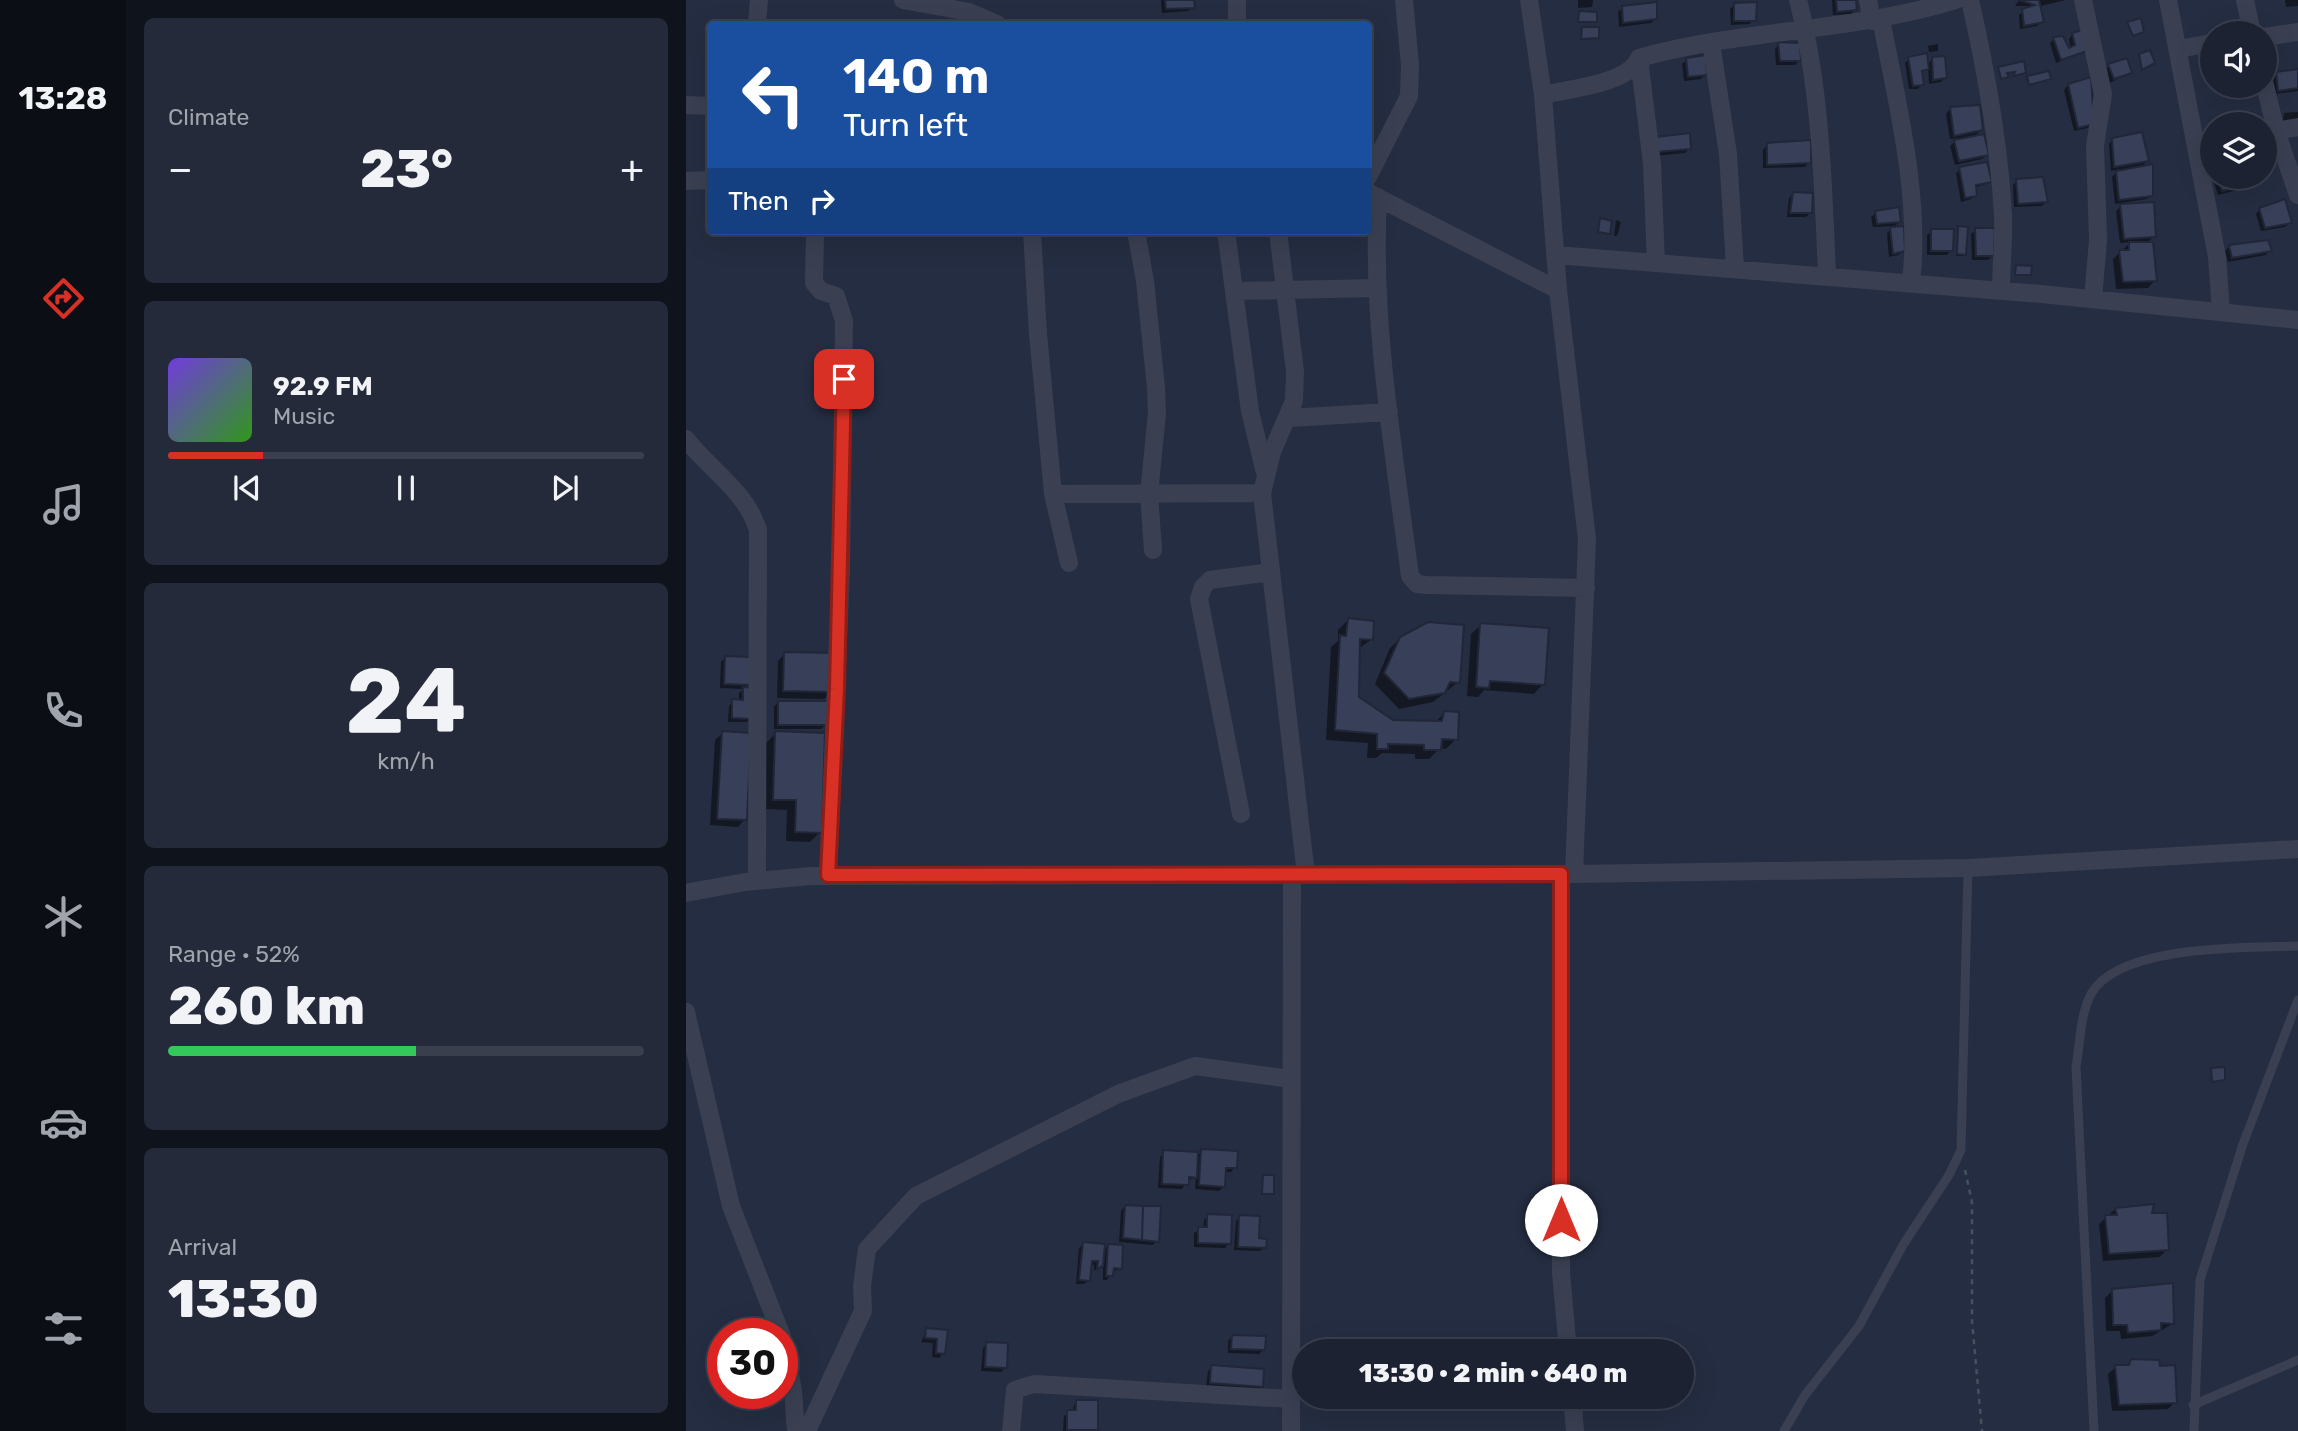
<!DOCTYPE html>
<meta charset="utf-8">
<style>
:root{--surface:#1c2232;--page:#252a3a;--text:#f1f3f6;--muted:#a0a4ac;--line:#3a3f4d;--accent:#d93025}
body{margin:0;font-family:Rubik,sans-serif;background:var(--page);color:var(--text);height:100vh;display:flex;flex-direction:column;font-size:26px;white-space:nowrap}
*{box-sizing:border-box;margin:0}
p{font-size:23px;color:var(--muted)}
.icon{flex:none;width:38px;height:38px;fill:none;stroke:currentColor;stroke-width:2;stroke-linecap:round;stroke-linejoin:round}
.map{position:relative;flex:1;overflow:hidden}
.details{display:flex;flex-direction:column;gap:18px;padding:18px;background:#0f131c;width:560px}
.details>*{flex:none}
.top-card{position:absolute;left:21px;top:21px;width:665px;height:214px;border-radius:7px;box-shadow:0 7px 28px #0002,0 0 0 2px var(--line);background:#1a4fa0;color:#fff;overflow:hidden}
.tools{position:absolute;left:1514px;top:21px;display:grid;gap:14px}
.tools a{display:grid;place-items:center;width:77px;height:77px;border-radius:50%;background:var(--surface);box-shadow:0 7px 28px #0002,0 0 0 2px var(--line);font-size:35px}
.speed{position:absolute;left:21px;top:1318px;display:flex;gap:14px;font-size:35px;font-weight:700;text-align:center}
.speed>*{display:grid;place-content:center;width:91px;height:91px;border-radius:50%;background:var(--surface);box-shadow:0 7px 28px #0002,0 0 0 2px var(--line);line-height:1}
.speed .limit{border:10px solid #d22;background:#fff;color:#111}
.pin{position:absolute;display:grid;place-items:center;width:60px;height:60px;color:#fff;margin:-30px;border-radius:14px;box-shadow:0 4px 10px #0006}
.me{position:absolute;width:77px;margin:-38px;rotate:0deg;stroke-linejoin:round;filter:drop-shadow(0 0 5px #0008)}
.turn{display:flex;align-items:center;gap:24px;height:147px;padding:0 21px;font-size:32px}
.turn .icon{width:91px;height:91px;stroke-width:2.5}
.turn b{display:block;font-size:49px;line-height:60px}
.then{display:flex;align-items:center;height:66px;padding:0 21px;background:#0003;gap:14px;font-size:26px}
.big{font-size:52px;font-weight:800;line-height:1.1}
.details .tile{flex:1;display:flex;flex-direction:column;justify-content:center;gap:10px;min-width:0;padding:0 24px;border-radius:10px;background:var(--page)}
.details .dial{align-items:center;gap:0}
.dial b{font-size:91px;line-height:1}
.song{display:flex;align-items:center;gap:21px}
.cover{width:84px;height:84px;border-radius:10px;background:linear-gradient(135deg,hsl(260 70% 55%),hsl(110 70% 35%))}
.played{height:7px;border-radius:4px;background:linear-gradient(90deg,var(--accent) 20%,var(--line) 20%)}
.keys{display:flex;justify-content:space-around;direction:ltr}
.heat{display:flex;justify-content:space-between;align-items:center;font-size:38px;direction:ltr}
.charge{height:10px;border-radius:5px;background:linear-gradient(90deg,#34c759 52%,var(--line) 0)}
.trip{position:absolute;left:606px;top:1339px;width:402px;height:70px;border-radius:35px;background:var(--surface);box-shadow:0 7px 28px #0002,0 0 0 2px var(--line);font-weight:800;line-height:70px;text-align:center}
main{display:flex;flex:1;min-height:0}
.tabs{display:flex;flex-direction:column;width:126px;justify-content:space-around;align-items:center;background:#0b0e14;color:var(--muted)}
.tabs .icon{width:49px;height:49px}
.tabs .selected{color:var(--accent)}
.tabs b{font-size:32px;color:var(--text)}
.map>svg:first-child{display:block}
.shadow{fill:#0007}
.building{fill:#374058;stroke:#212639;stroke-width:2}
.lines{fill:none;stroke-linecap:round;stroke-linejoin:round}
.path{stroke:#41545b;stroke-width:2.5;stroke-dasharray:5 5;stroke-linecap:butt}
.lane{stroke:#3a4052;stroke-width:9}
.street{stroke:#3a4052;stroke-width:18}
.route-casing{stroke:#8d1f18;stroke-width:18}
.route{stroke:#d93025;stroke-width:12}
</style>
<main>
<nav class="tabs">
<b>13:28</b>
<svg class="icon selected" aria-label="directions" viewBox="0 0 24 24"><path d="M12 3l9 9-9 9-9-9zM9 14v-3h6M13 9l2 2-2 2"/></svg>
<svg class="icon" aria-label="music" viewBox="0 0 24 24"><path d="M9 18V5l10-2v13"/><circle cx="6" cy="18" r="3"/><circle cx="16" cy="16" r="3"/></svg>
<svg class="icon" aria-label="phone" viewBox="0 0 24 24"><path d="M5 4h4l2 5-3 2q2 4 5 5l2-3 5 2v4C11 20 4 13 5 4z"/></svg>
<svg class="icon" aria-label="climate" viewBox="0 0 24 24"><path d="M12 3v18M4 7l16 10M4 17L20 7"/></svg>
<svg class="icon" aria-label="car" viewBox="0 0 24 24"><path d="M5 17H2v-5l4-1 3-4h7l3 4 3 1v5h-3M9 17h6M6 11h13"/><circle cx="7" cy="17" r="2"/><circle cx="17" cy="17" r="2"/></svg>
<svg class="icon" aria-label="filters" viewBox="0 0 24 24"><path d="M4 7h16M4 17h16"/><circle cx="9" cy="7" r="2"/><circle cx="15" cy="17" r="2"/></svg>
</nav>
<section class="details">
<div class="tile"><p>Climate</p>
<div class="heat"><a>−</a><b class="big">23°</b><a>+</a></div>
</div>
<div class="tile">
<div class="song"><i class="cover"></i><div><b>92.9 FM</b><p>Music</p></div></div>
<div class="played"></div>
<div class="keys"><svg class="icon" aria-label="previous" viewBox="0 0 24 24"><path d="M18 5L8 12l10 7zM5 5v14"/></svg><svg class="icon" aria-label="pause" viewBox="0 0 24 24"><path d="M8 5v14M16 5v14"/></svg><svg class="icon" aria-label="next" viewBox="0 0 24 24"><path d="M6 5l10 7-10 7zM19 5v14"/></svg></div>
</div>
<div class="tile dial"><b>24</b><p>km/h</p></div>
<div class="tile"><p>Range · 52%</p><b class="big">260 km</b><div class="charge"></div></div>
<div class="tile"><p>Arrival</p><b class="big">13:30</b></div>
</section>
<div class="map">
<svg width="1612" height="1431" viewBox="0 0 1612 1431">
<rect width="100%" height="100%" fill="#252d42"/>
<!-- shadow -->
<path class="shadow" d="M475 0H507V7L502 11 476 13Z
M892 0H907L906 7 892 8Z
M1146 0H1168L1169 9 1165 14 1147 15Z
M1333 0H1350L1356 21 1351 26 1334 29 1333 15 1344 8 1343 6H1329Z
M1353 0H1379L1355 6Z
M1599 0H1612V6L1600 7Z
M1049 4 1068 20 1063 24 1045 25 1044 9Z
M937 7 970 18 965 23 933 27 932 12Z
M1387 34 1399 51 1370 63 1364 43 1368 39 1386 55 1383 39Z
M1093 44 1113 61 1109 65H1090L1089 49Z
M1252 44V51L1243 52 1242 46Z
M1223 59 1240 65 1247 59 1260 77 1255 82 1243 84 1242 67 1236 73V84L1232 89H1223L1219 63Z
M1001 60 1019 75 1015 79 998 81 996 64Z
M1423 66 1444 72 1424 83 1418 70Z
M1612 70V91L1588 94 1586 78 1590 73Z
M1382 85 1406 124 1402 128 1388 131 1378 90Z
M1264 109 1295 130 1287 138 1301 155 1296 159 1269 165 1264 146 1273 138 1264 139 1260 114Z
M1612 112V119L1597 121 1598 113Z
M1427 139 1461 161 1454 168 1465 195 1461 199 1429 204 1426 177 1434 169 1425 171 1423 144Z
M967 144 1003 148 999 153 967 156Z
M1081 145 1123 162 1119 167 1077 168V150Z
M1274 169 1304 182 1289 188 1290 195 1285 199 1275 202 1270 173Z
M1533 177H1558L1560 185 1555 189 1532 195 1528 182Z
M1331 181 1360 202 1356 206 1328 207 1327 185Z
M1107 194 1124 213 1120 217H1101L1103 198Z
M1435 206 1468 236 1460 244 1469 280 1462 288 1430 289 1427 259 1445 242 1434 243 1430 211Z
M1574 209 1604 222 1599 227 1575 231 1570 214Z
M1190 213 1213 222 1206 229 1217 251 1212 255 1203 257 1201 233 1208 226 1187 227 1185 217Z
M930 220 935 222 931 236H928Z
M1273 228 1279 254 1277 256H1270Z
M1290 230 1306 256 1302 260H1286L1285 234Z
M213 231H271L213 235Z
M1246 231 1265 250 1261 255H1241V235Z
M1544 246 1584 250 1580 255 1542 262 1539 251Z
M662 620 685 640 672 649 671 698 707 722 749 723 758 713 770 739 760 749 754 748 743 759H729V754L696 753 690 758H681L682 743 640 740 645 647 652 641V630Z
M795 625 857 684 848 694 798 690 792 697 781 696 785 634Z
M715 638 772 682 747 702 713 709 689 684 704 648Z
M99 654 146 692 138 699 91 698 92 661Z
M39 658 62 684 57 689 34 688 35 662Z
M58 689 65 718 61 722H42L43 706 47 701 53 702V693Z
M92 702 140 724 135 729H88V707Z
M37 733 59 819 52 827 24 825 29 740Z
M90 733 134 832 124 842 100 841 101 810 78 809 80 743Z
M516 1151 549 1167 545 1172H539L538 1186 533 1191 509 1189 510 1176 501 1181 496 1189 472 1188 474 1157 478 1152 510 1157Z
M439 1206 471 1241 467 1245 433 1242 435 1211Z
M1429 1209 1464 1215 1481 1249 1474 1257 1417 1261 1413 1224Z
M522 1216 543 1243 539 1248 508 1247V1233L517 1228 518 1220Z
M554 1217 579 1247 574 1251 548 1250 550 1221Z
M398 1244 417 1251 422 1246 435 1268 426 1272 421 1280H417V1263L408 1271V1265H404L403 1280 398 1284H390L393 1248Z
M1426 1291 1486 1324 1466 1336 1435 1339 1434 1331H1420L1419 1298Z
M241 1330 260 1332 257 1353 253 1358 246 1357 247 1343 235 1342Z
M546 1337 577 1350 573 1354 542 1353V1341Z
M301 1344 319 1368 315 1372 295 1371 297 1348Z
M1445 1361 1489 1402 1482 1409 1426 1411 1422 1374 1430 1367H1440Z
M526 1367 575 1387 571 1391 520 1387 522 1371Z
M390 1401 410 1430 408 1431H377L378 1416 386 1411Z"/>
<!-- building -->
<path class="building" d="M479 0H508L509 8 480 9Z
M1150 0H1170L1171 10 1151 12Z
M1333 0H1353L1358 22 1338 26 1336 9 1349 5Z
M971 2V19L937 23 936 6Z
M1071 2 1070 21H1048V3Z
M893 11 911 12V22H892Z
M1455 18 1458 32 1447 36 1441 22Z
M896 27H913V38L895 39Z
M1396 30 1401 51 1375 60 1367 37 1377 36 1383 48 1389 45 1386 33Z
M1092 42 1114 43 1115 61H1094Z
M1464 50 1469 63 1456 70 1453 54Z
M1241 53 1243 69 1236 71 1238 85 1227 86 1222 57Z
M1020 55 1021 75 1002 77 1000 58Z
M1259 56 1261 78 1247 80 1246 57Z
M1441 58 1446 73 1428 79 1422 64Z
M1338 61 1340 73 1327 76 1329 72 1321 73 1323 77 1315 79 1312 67Z
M1612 69V88L1592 91 1590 72Z
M1363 71 1365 79 1343 85 1341 76Z
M1405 77 1408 124 1392 128 1382 84Z
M1294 105 1297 130 1268 136 1264 107Z
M1456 132 1463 161 1428 167 1426 138Z
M1004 133 1005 149 971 152 970 137Z
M1298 134 1303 155 1273 161 1268 140Z
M1125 140V163L1081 165V143Z
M1301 162 1306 182 1290 185 1291 196 1279 198 1273 167Z
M1467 164V196L1433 200 1430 171Z
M1357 177 1362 202 1332 204 1330 179Z
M1532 177H1560L1561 185 1536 191Z
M1107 192 1127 193 1126 213H1104Z
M1599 199 1606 223 1579 228 1573 208Z
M1468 202 1470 237 1438 239 1434 204Z
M1213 207 1215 222 1191 224 1189 211Z
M914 218 926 221 924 234 912 232Z
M1218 226 1219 251 1207 254 1204 227Z
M1272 226 1282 227 1280 255 1271 254Z
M1289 228H1309L1308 256H1290Z
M1245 229H1268L1267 251H1245Z
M1582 240 1586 251 1546 258 1543 245Z
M1443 242H1467L1471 281 1437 282 1433 250H1443Z
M1330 265 1346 266 1345 275H1329Z
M662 618 688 621 687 640 674 639 673 697 707 720 756 721 758 711 773 712 772 740 756 739 755 750H738V745L702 744V749H691V734L649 730 654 635 660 636Z
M742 622 778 625 774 683 764 682 759 693 723 699 698 673 714 637Z
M794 623 863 628 859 685 804 681 803 688 790 687Z
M98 652 148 653 147 692 97 691Z
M39 656 64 657V685L38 684Z
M57 687 68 688 67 719 46 718V699L57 700Z
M92 701H142L141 725H92Z
M36 731 65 733 61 820 31 819Z
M89 731 139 733 136 833 109 832 110 800H87Z
M1539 1067V1080L1526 1082 1525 1068Z
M515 1149 552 1151 551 1168H540L539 1187 513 1185Z
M477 1150 512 1152 511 1178 503 1177V1185L476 1184Z
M577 1175H588V1194H576Z
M1468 1204 1466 1213H1481L1483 1250 1423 1254 1419 1215H1431L1429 1208Z
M439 1205 457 1206 456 1240 437 1238Z
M457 1206H475L473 1242 456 1240Z
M521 1214 546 1215 545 1244 512 1243V1227H521Z
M553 1215 574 1216 573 1238 581 1239 580 1248 552 1247Z
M397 1242 419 1244 417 1266 411 1269 412 1261H406L404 1281 393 1280Z
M422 1244 437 1245 436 1269 428 1268 427 1276H420Z
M1487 1283 1488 1324 1475 1323V1330L1442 1333 1441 1325H1427L1426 1289Z
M240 1328 262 1330 259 1354 250 1353 251 1339 239 1338Z
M546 1335 580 1336 579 1350 545 1349Z
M300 1342 322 1343 321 1368 299 1367Z
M1445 1359 1473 1360 1474 1366 1489 1365 1491 1403 1433 1405 1429 1365H1443Z
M525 1365 578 1369 577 1387 524 1383Z
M390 1400H412V1430H381V1410H390Z"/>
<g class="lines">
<!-- path -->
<path class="path" d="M1279 1170 1286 1202V1321L1296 1431"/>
<!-- lane -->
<path class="lane" d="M1507 1405 1612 1360
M1098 1431 1119 1395 1173 1326 1217 1245 1263 1175 1275 1150 1282 868
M1408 1431 1390 1067C1394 1044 1394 1015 1405 994 1433 944 1561 948 1612 946
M1508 1431 1514 1280 1557 1144 1612 1000"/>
<!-- street -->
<path class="street" d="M217 0 283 12 311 24
M551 0V24
M843 0 857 95 872 290 901 539 888 874
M1112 0C1135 90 1137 183 1141 275
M1182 0 1186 21
M1284 0C1300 70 1313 143 1317 215 1318 240 1315 266 1315 291
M1397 0 1417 94 1409 146 1412 240 1407 299
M1482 0 1531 257 1535 312
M1559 0 1566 33
M1195 19C1211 102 1235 198 1225 282
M71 24 73 0
M1578 37 1612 32
M1025 43 1042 154 1049 267
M1492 49 1526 43
M953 58C1056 29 1166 32 1270 0
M953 58 966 164 970 263
M1578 81 1590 131 1612 195
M857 95C882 89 943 84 953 58
M0 105 24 106
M1590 131 1612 127
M682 177 723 96 724 65 718 0
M0 181 24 180
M685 194 872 290
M692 197C685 324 708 451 724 576L731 584 741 585 900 588
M129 231 128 283 135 291 150 296 158 321 155 570 142 875
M346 231 352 334 367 494 383 563
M450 231 459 281 470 388 471 413 463 494 467 550
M540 231 564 411 579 473
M592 231 609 372 608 401 586 452 576 493 620 875
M870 255 1355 294 1612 320
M548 291 691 288
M603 418 703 412
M0 439C24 470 60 491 72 530L71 880
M367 494 576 493
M555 814 513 599 517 587 524 580 585 572
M875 874V1273L882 1351
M0 893 59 882 125 876 888 874 1282 868 1612 849
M0 1012 45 1206 95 1334
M96 1336 107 1390 110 1431
M886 1396 889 1431
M121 1431 177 1311 176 1286 181 1249 230 1196 432 1094 509 1066 604 1079
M325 1431 329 1390 348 1384 605 1399
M605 1431 606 875"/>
</g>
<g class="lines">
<defs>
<path id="route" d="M158 379 151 689 142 875 875 874V1220"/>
</defs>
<!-- route casing -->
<use href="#route" class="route-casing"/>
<!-- route -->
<use href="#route" class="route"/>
</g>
</svg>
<div class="tools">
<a><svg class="icon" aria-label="sound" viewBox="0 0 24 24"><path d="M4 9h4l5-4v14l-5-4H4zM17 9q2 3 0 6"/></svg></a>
<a><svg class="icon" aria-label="layers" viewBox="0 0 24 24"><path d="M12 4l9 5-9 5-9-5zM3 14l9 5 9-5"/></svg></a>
</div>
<div class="speed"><div class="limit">30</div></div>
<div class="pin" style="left:158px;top:379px;background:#d93025"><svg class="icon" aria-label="arrive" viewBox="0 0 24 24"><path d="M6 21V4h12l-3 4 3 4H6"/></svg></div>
<svg class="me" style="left:875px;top:1220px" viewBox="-20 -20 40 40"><circle r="19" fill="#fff"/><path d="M0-13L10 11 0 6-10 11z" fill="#d93025"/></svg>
<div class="trip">13:30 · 2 min · 640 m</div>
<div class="top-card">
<div class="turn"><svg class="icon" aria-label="left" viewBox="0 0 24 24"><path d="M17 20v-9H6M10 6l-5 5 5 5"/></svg><div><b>140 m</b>Turn left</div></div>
<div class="then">Then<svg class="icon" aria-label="right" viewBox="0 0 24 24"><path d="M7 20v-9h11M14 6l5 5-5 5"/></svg></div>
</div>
</div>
</main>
